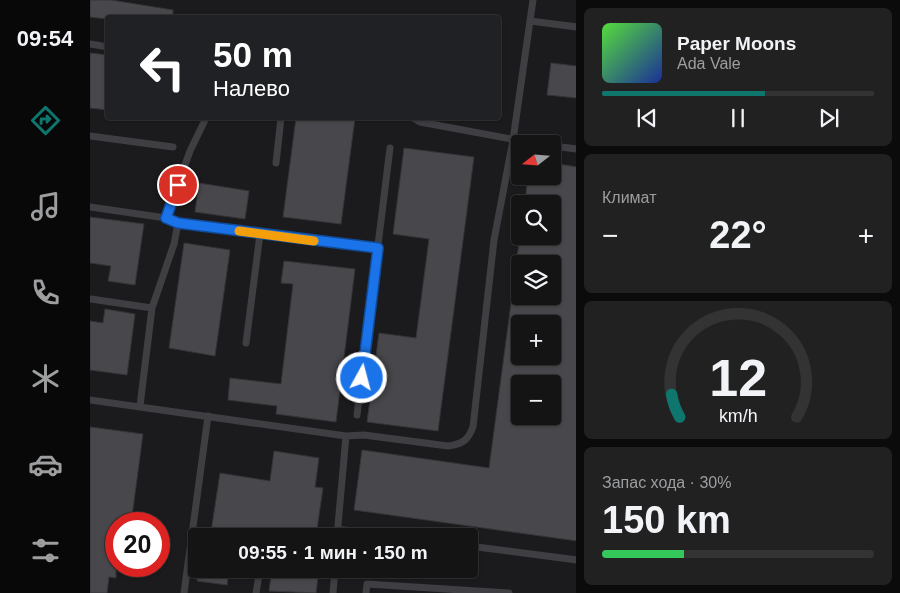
<!DOCTYPE html>
<html lang="ru">
<meta charset="utf-8">
<style>
:root{--surface:#141415;--page:#212122;--text:#f1f3f6;--muted:#9d9ea0;--line:#333334;--accent:#0f766e}
body{margin:0;font-family:Arial,sans-serif;background:var(--page);color:var(--text);height:100vh;display:flex;flex-direction:column;font-size:19px;white-space:nowrap}
*{box-sizing:border-box;margin:0}
p{font-size:16px;color:var(--muted)}
.icon{flex:none;width:28px;height:28px;fill:none;stroke:currentColor;stroke-width:2;stroke-linecap:round;stroke-linejoin:round}
.map{position:relative;flex:1;overflow:hidden}
.side{display:flex;flex-direction:column;gap:8px;padding:8px;background:#0b0b0c;width:324px}
.side>*{flex:none}
.banner{position:absolute;left:15px;top:15px;width:396px;height:105px;border-radius:5px;box-shadow:0 1px 4px #0004,0 0 0 1px var(--line);background:#202124;color:#fff;overflow:hidden}
.needle{width:32px;rotate:253deg}
.fabs{position:absolute;left:421px;top:135px;display:grid;gap:10px}
.fabs a{display:grid;place-items:center;width:50px;height:50px;border-radius:5px;background:var(--surface);box-shadow:0 1px 4px #0004,0 0 0 1px var(--line);font-size:25px}
.speed{position:absolute;left:15px;top:512px;display:flex;gap:10px;font-size:25px;font-weight:700;text-align:center}
.speed>*{display:grid;place-content:center;width:65px;height:65px;border-radius:50%;background:var(--surface);box-shadow:0 1px 4px #0004,0 0 0 1px var(--line);line-height:1}
.speed .limit{border:8px solid #d22;background:#fff;color:#111}
.pin{position:absolute;display:grid;place-items:center;width:42px;height:42px;color:#fff;margin:-21px;border:2px solid #fff;border-radius:50%;box-shadow:0 1px 5px #0007}
.me{position:absolute;width:55px;margin:-28px;rotate:7deg;stroke-linejoin:round;filter:drop-shadow(0 0 4px #0008)}
.turn{display:flex;align-items:center;gap:18px;height:105px;padding:0 25px;font-size:22px}
.turn .icon{width:65px;height:65px;stroke-width:2.5}
.turn b{display:block;font-size:35px;line-height:42px}
.big{font-size:38px;font-weight:600;line-height:1.1}
.side .widget{flex:1;display:flex;flex-direction:column;justify-content:center;gap:8px;min-width:0;padding:0 18px;border-radius:8px;background:var(--page)}
.side .dial{align-items:center;gap:0}
.dial svg{height:130px;overflow:visible;fill:none;stroke:var(--line);stroke-width:7;stroke-linecap:round;text-anchor:middle}
.dial text{fill:var(--text);stroke:none}
.song{display:flex;align-items:center;gap:15px}
.cover{width:60px;height:60px;border-radius:8px;background:linear-gradient(135deg,hsl(110 70% 55%),hsl(230 70% 35%))}
.played{height:5px;border-radius:2px;background:linear-gradient(90deg,var(--accent) 60%,var(--line) 60%)}
.keys{display:flex;justify-content:space-around;direction:ltr}
.heat{display:flex;justify-content:space-between;align-items:center;font-size:28px;direction:ltr}
.charge{height:8px;border-radius:4px;background:linear-gradient(90deg,#34c759 30%,var(--line) 0)}
.trip{position:absolute;left:98px;top:528px;width:290px;height:50px;border-radius:5px;background:var(--surface);box-shadow:0 1px 4px #0004,0 0 0 1px var(--line);font-weight:600;line-height:50px;text-align:center}
main{display:flex;flex:1;min-height:0}
.tabs{display:flex;flex-direction:column;width:90px;justify-content:space-around;align-items:center;background:#080808;color:var(--muted)}
.tabs .icon{width:35px;height:35px}
.tabs .on{color:var(--accent)}
.tabs b{font-size:22px;color:var(--text)}
.map>svg:first-child{display:block}
.building{fill:#48484c;stroke:#353538;fill-rule:evenodd}
.lines{fill:none;stroke-linecap:round;stroke-linejoin:round}
.lane{stroke:#3e3e43;stroke-width:7}
.route-casing{stroke:#114b97;stroke-width:12}
.route{stroke:#1a73e8;stroke-width:9}
.slow{stroke:#f59e0b;stroke-width:9}
</style>
<main>
<nav class="tabs">
<b>09:54</b>
<svg class="icon on" aria-label="directions" viewBox="0 0 24 24"><path d="M12 3l9 9-9 9-9-9zM9 14v-3h6M13 9l2 2-2 2"/></svg>
<svg class="icon" aria-label="music" viewBox="0 0 24 24"><path d="M9 18V5l10-2v13"/><circle cx="6" cy="18" r="3"/><circle cx="16" cy="16" r="3"/></svg>
<svg class="icon" aria-label="phone" viewBox="0 0 24 24"><path d="M5 4h4l2 5-3 2q2 4 5 5l2-3 5 2v4C11 20 4 13 5 4z"/></svg>
<svg class="icon" aria-label="climate" viewBox="0 0 24 24"><path d="M12 3v18M4 7l16 10M4 17L20 7"/></svg>
<svg class="icon" aria-label="car" viewBox="0 0 24 24"><path d="M5 17H2v-5l4-1 3-4h7l3 4 3 1v5h-3M9 17h6M6 11h13"/><circle cx="7" cy="17" r="2"/><circle cx="17" cy="17" r="2"/></svg>
<svg class="icon" aria-label="filters" viewBox="0 0 24 24"><path d="M4 7h16M4 17h16"/><circle cx="9" cy="7" r="2"/><circle cx="15" cy="17" r="2"/></svg>
</nav>
<div class="map">
<svg width="487" height="593" viewBox="0 0 487 593">
<rect width="100%" height="100%" fill="#1b1a1c"/>
<!-- building -->
<path class="building" d="M0 0H21L83 10V18H18V19L0 17Z
M0 53 18 55V110L0 108Z
M461 63 487 66V98L457 95Z
M206 118H265L251 224 193 217Z
M314 148 384 157 348 431 277 422 289 333 326 338 339 239 303 234Z
M462 163 487 167V541L264 510 272 450 399 468 422 296H462V264H426L430 236H462V204H435L437 184 445 185 446 176H462ZM430 324H462V356H430ZM430 384H462V416H430Z
M109 183 159 191 155 219 105 212Z
M0 217 54 224 45 285 18 281 21 266 0 263Z
M94 243 140 250 125 356 79 348Z
M194 261 265 269 246 422 186 414 187 406 138 400 140 378 191 384 203 284 191 283Z
M15 309 45 314 37 375 0 370V321L13 323Z
M0 427 53 434 41 524H26V578L19 577 17 593H0Z
M184 451 229 458 225 487 233 488 226 536H146L121 532 130 473 180 481Z
M108 569H139L137 585 107 581Z
M182 569H229L226 593 179 591Z"/>
<g class="lines">
<!-- lane -->
<path class="lane" d="M440 21 487 27
M0 44 18 47
M323 118 330 122 448 144
M0 136 83 147
M462 146 487 149
M186 163 191 118
M0 207 76 218 88 223 288 248
M76 218 100 151 116 118
M1 299 62 308
M156 343 170 234
M0 400 256 436 274 435 358 446C373 444 378 440 383 427L404 240 423 140 443 0
M50 406 62 308 84 244 88 223
M267 415 300 148
M247 529 301 536
M247 536 256 436
M379 546 487 560
M94 593 118 416
M166 593 170 569
M243 593 245 569
M276 593 277 584 419 593"/>
</g>
<g class="lines">
<defs>
<path id="route" d="M88 185 76 218 88 223 288 248 272 378"/>
</defs>
<!-- route casing -->
<use href="#route" class="route-casing"/>
<!-- route -->
<use href="#route" class="route"/>
<!-- slow -->
<path class="slow" d="M149 231 224 241"/>
</g>
</svg>
<div class="fabs">
<a><svg class="needle" viewBox="-14 -14 28 28"><path d="M0-13l5 13h-10z" fill="#e53935"/><path d="M0 13l5-13h-10z" fill="#9d9ea0"/></svg></a>
<a><svg class="icon" aria-label="search" viewBox="0 0 24 24"><circle cx="10" cy="10" r="6"/><path d="M15 15l6 6"/></svg></a>
<a><svg class="icon" aria-label="layers" viewBox="0 0 24 24"><path d="M12 4l9 5-9 5-9-5zM3 14l9 5 9-5"/></svg></a>
<a>+</a>
<a>−</a>
</div>
<div class="speed"><div class="limit">20</div></div>
<div class="pin" style="left:88px;top:185px;background:#d93025"><svg class="icon" aria-label="arrive" viewBox="0 0 24 24"><path d="M6 21V4h12l-3 4 3 4H6"/></svg></div>
<svg class="me" style="left:272px;top:378px" viewBox="-20 -20 40 40"><circle r="17" fill="#1a73e8" stroke="#fff" stroke-width="3"/><path d="M0-11L8 9 0 5-8 9z" fill="#fff"/></svg>
<div class="trip">09:55 · 1 мин · 150 m</div>
<div class="banner">
<div class="turn"><svg class="icon" aria-label="left" viewBox="0 0 24 24"><path d="M17 20v-9H6M10 6l-5 5 5 5"/></svg><div><b>50 m</b>Налево</div></div>
</div>
</div>
<section class="side">
<div class="widget">
<div class="song"><i class="cover"></i><div><b>Paper Moons</b><p>Ada Vale</p></div></div>
<div class="played"></div>
<div class="keys"><svg class="icon" aria-label="previous" viewBox="0 0 24 24"><path d="M18 5L8 12l10 7zM5 5v14"/></svg><svg class="icon" aria-label="pause" viewBox="0 0 24 24"><path d="M8 5v14M16 5v14"/></svg><svg class="icon" aria-label="next" viewBox="0 0 24 24"><path d="M6 5l10 7-10 7zM19 5v14"/></svg></div>
</div>
<div class="widget"><p>Климат</p>
<div class="heat"><a>−</a><b class="big">22°</b><a>+</a></div>
</div>
<div class="widget dial"><svg viewBox="0 0 100 80">
<path d="M14 69A42 42 0 1 1 86 69"/>
<path d="M14 69A42 42 0 0 1 9 55" stroke="#0f766e"/>
<text x="50" y="56" font-size="32" font-weight="700">12</text>
<text x="50" y="72" font-size="11">km/h</text>
</svg></div>
<div class="widget"><p>Запас хода · 30%</p><b class="big">150 km</b><div class="charge"></div></div>
</section>
</main>
